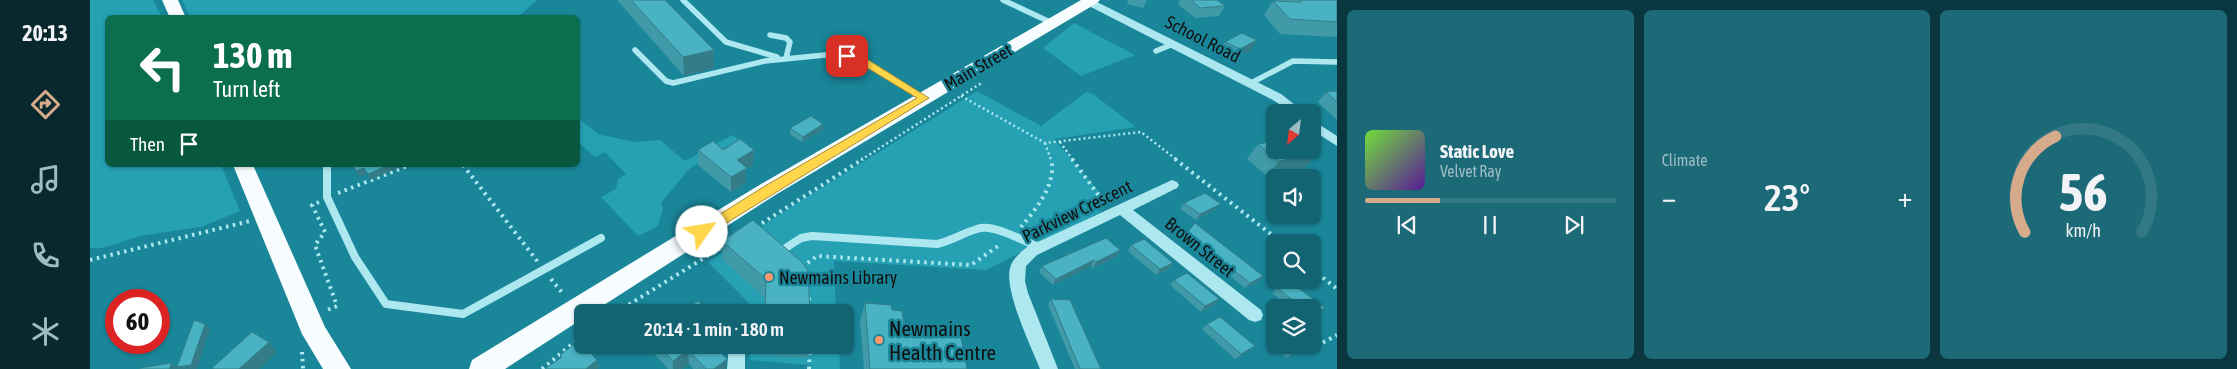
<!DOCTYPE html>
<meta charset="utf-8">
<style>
:root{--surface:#136473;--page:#1c6a78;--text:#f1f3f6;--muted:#9dbdc4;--line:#327885;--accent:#d6ab8b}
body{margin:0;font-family:"Asap Condensed",sans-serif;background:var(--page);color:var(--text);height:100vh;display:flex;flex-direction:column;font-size:19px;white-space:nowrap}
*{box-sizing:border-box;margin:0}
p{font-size:16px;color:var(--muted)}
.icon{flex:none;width:28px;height:28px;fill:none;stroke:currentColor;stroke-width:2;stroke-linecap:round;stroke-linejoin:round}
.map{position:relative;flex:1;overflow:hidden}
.sheet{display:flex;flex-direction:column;gap:10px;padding:10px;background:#0a373f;width:900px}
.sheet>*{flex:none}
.hud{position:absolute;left:15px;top:15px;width:475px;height:152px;border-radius:8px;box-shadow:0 1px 4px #0004;background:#0b6e4f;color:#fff;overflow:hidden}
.needle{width:32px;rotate:208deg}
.controls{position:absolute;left:1176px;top:104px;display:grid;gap:10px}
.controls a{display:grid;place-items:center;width:55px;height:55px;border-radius:8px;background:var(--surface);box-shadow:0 1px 4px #0004;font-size:25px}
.speed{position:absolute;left:15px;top:289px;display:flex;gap:10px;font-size:25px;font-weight:700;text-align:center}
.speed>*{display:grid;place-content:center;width:65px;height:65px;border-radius:50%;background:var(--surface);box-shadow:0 1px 4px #0004;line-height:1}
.speed .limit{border:8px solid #d22;background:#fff;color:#111}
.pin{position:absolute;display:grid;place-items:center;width:42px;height:42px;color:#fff;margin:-21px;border-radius:10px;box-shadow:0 2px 8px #0006}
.me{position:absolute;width:55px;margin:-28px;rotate:58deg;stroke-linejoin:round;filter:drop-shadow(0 0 4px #0008)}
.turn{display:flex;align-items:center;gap:18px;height:105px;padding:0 25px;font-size:22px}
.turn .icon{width:65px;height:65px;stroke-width:2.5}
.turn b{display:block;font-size:35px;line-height:42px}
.then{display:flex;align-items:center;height:48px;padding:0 25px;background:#0003;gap:10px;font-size:19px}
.big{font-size:38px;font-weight:600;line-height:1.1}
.sheet .card{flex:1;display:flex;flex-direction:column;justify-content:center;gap:8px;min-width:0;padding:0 18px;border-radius:8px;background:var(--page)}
.sheet .dial{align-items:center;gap:0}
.dial svg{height:130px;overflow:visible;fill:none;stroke:var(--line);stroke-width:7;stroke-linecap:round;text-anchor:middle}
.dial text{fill:var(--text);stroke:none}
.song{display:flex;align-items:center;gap:15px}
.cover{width:60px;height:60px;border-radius:8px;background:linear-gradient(135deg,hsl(100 70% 55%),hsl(270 70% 35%))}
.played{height:5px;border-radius:2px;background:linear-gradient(90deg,var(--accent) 30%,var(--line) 30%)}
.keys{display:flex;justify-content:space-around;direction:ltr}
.heat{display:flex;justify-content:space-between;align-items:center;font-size:28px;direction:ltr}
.sheet .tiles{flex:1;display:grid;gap:10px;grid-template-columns:repeat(3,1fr)}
.trip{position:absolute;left:484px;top:304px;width:280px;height:50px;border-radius:8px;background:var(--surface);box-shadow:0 1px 4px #0004;font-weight:600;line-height:50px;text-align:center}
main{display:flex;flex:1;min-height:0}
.dock{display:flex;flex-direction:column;width:90px;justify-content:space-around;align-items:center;background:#08282e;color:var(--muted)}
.dock .icon{width:35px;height:35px}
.dock .selected{color:var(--accent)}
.dock b{font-size:22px;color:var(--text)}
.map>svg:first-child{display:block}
.green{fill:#25a1b3}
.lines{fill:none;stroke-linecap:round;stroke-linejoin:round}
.path-far1{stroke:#ade8f1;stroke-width:2.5;stroke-dasharray:2 3;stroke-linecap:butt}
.path{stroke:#ade8f1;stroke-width:4;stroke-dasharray:2.5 4.5;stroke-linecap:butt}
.service-far1{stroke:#ade8f1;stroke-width:5.5}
.service{stroke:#ade8f1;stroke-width:8}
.minor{fill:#ade8f1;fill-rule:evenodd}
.primary{fill:#f7fdff;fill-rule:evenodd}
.wall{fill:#409aa8}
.shaded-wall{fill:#347d88}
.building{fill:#4ab3c3;stroke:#347d88}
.route{fill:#ffd54a;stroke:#a68a30}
.poi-dot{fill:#ff976d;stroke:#198699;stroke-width:2}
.labels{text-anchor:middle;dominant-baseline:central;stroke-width:5;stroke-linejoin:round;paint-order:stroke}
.street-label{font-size:18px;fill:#111;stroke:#198699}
.poi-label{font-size:18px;fill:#111;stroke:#198699;text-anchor:start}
.near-poi-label{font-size:21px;fill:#111;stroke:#198699;text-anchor:start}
</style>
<main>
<nav class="dock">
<b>20:13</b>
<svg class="icon selected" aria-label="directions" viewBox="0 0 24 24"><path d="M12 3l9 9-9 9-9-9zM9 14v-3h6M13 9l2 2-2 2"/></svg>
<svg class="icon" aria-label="music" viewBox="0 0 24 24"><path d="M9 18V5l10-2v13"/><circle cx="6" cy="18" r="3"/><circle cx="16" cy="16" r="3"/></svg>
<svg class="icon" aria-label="phone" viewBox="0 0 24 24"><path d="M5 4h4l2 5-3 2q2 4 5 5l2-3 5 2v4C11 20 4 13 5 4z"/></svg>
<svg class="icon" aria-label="climate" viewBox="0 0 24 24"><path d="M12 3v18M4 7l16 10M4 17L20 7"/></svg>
</nav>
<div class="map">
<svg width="1247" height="369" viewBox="0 0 1247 369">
<rect width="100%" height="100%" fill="#198699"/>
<!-- green -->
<path class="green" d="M0 0H63L72 17 18 18V165H131L150 211 111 227 50 236 13 248H0Z
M92 0H447L427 18H100Z
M984 23 1045 55 991 76 953 48Z
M887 91 951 126 996 92 1003 94 1046 127 964 139 1018 202 1009 213 896 270 744 261 746 312H659V303L618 262 704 205Z
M488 118 508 134 544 142 570 140 595 161 642 135 649 140 600 168 571 203 573 208 568 226 548 236 511 197 526 189 528 179 536 174 515 152 505 157 488 142Z
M659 345H749L750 369H721V365L660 360Z"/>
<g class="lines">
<!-- path-far1 -->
<path class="path-far1" d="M871 96 955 143 1051 132 1087 160
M970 142 983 160
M955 143 961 160
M771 160 893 82"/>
<!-- path -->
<path class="path" d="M982 159 1015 204
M1085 159 1191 242
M373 165 448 262
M248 193 320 165
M229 202 222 205 235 232 225 245 247 306 235 311
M666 227 773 159
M931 227C946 209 967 184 961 159
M0 260 160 221
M712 267 727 256 881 265 911 244
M1222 269 1247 289
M461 279 474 295
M719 298 720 312
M1177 309 1183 306 1186 308
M527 312 635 245
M1222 337 1230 344 1247 335
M212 352 213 369
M452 369 492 336
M719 369 720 345"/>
<!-- service-far1 -->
<path class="service-far1" d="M593 0 636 42 687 57
M913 0 962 23
M680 35 696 38 700 42 696 58
M545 50 576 81 583 83 675 61 745 54 768 58 834 98
M1066 51 1083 44
M1161 83 1203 61 1247 62"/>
<!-- service -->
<path class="service" d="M237 165V197L265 257 296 304 373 314 511 238
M691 251 711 238 722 236 847 244C861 241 873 233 887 229 903 223 933 241 949 247"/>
<!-- minor -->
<path class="minor" d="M995 0H1003L1191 94 1214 112H1201L1183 100 995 4Z
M1222 120 1247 136V146L1222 130Z
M1082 180 1087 182 1089 185 1087 188 1043 210 1171 310 1173 315 1171 320 1165 322 1159 320 1030 215 947 255 936 266 935 281 938 293 968 369H950C941 346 914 291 920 268 922 259 930 253 937 247Z
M639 345H655V369H637Z"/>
<!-- primary -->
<path class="primary" d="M72 0H88L96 18H80Z
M991 0H1010L1007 3 687 194 503 312H492V319L415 369H379L382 360 671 184Z
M143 165H163L235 327 261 369H233L212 334Z"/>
</g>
<!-- wall -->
<path class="wall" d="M527 0H575L624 68 594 76Z
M1038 0H1057L1053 8 1037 4Z
M1090 0H1127L1135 6 1129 16 1105 18 1088 4Z
M1186 0H1247V37L1190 34 1174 15 1183 1H1187Z
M1135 42 1161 50 1144 59 1129 52Z
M1247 91V120L1228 102 1236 92Z
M733 124V130L712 142 700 134V128Z
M1168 144 1227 154 1214 169 1177 176 1157 159Z
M608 150H664L663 165 656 169V183L641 192 608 165Z
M1094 203 1126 209 1106 220 1090 209Z
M1105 223 1168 282 1155 288 1093 238Z
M632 241 720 312H674L675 298 632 259Z
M1041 245 1083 263 1079 269 1066 275 1038 251Z
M1030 250 1027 256 1003 268 1001 266 963 285 949 272 952 266Z
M1084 280 1129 299 1124 305 1111 312 1080 285Z
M1187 288 1235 308 1229 313 1222 317V308H1200L1182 293Z
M961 299 1011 369H985L958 305Z
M775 303 802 310 815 333 877 369H774L770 321Z
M1117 324 1165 346 1159 351 1145 359 1112 329Z
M1185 335V345H1217L1197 358 1177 342Z
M560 345H624V346L636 369H603L599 364 592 369H578L561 350Z
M673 345H721L718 358 673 355Z"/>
<!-- shaded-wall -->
<path class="shaded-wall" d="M1167 40 1161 50 1144 59 1150 49Z
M624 50V68L594 76 593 57Z
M733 124V130L712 142 713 137Z
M664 150 663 165 656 169V183L641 192V177L647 160Z
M1227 154 1214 169 1177 176 1189 161Z
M299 165H315L280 180 278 174Z
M274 168 277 174 269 177 266 171Z
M1131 204 1126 209 1106 220 1110 214Z
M1030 250 1027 256 1003 268 1006 262Z
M1004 260 1001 266 963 285 966 279Z
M1083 263 1079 269 1066 275 1070 269Z
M1173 276 1168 282 1155 288 1160 283Z
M1129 299 1124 305 1111 312 1115 306Z
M1235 308 1229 313 1222 317V314Z
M115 324 120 329 107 369H89L87 367Z
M179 342 187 352 169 369H149Z
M1214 345H1217L1197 358 1203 352Z
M1165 346 1159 351 1145 359 1151 354Z
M598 350 599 364 592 369H583V361Z
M637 359 636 369H624Z
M507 360 509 367 507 369H496Z
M82 363 88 369H79Z"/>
<!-- building -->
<path class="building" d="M541 0H575L624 50 593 57Z
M1101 0H1127L1135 6 1110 8Z
M1209 0H1247V22L1200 19 1183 1 1211 2Z
M1152 33 1167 40 1150 49 1135 42Z
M1247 91V102L1236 92Z
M721 116 733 124 713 137 700 128Z
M650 139 664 150 647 160 657 168 641 177 608 150 623 141 633 150Z
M1185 141V150H1222L1227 154 1189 161 1168 144Z
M263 165H299L278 174 274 168 266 171Z
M1115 193 1131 204 1110 214 1094 203Z
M663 220 713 263 718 271 720 312H675L676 279 632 241Z
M1105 223 1173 276 1160 283 1097 233Z
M1016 238 1030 250 1006 262 1004 260 966 279 952 266Z
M1054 239 1083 263 1070 269 1041 245Z
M1097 273 1129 299 1115 306 1084 280Z
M1199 281 1235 308 1222 314V308H1213L1187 288Z
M961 299 980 300 1011 369H990Z
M608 301 619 312H591Z
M775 303 801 305 802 310 812 311 815 333 871 337 877 369H780Z
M1130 317 1165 346 1151 354 1117 324Z
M104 320 115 324 101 365 87 367Z
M162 332 179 342 149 369H124L122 368Z
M1222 335 1226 338 1222 340Z
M489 341 507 360 496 369H455L472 357 470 355Z
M568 345H623L637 359 624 369H616L598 350 583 361Z
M1193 345H1214L1203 352Z
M82 363 79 369H50V368Z"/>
<!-- route -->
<path class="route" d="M753 54 772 56 839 98 617 235H608L606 232 608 228 675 186 827 98 766 61 753 58Z"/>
<!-- markers -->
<g class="poi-dot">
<circle cx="679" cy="277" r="5"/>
<circle cx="789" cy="340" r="5"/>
</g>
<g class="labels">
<!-- street labels -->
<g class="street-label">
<text transform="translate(1113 39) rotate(27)">School Road</text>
<text transform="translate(888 67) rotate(-30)">Main Street</text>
<text transform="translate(987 211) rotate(-26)">Parkview Crescent</text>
<text transform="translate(1110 247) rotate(39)">Brown Street</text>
</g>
<!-- poi labels -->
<g class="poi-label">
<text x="689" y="277">Newmains Library</text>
</g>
<!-- near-poi labels -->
<g class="near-poi-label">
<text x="799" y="328">Newmains<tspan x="799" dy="24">Health Centre</tspan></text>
</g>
</g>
</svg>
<div class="controls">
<a><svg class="needle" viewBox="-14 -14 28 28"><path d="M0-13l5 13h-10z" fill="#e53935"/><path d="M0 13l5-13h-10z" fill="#9dbdc4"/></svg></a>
<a><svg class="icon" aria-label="sound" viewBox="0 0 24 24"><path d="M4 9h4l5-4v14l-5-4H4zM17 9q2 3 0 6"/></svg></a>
<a><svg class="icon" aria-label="search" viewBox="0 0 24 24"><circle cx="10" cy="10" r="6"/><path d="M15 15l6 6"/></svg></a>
<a><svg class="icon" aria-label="layers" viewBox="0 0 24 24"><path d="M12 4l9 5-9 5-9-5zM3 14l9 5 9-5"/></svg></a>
</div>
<div class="speed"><div class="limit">60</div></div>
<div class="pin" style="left:757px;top:56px;background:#d93025"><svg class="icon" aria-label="arrive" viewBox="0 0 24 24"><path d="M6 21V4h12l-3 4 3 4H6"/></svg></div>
<svg class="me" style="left:612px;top:232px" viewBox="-20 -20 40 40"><circle r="19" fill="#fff"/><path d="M0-13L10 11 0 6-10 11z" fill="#ffd54a"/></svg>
<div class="trip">20:14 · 1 min · 180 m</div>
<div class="hud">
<div class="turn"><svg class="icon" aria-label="left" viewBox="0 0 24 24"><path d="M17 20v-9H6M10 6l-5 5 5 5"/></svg><div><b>130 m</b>Turn left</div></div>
<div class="then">Then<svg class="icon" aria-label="arrive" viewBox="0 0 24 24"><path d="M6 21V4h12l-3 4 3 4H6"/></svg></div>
</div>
</div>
<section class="sheet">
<div class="tiles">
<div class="card">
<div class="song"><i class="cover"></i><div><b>Static Love</b><p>Velvet Ray</p></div></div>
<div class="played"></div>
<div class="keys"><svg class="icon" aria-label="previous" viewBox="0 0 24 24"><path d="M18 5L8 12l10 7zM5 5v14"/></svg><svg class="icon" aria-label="pause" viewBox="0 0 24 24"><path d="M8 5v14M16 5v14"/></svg><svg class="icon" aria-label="next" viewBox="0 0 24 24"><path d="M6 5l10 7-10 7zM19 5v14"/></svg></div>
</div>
<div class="card"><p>Climate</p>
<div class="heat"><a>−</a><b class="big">23°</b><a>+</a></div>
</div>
<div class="card dial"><svg viewBox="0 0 100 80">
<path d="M14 69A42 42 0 1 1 86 69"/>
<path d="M14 69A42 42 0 0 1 33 10" stroke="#d6ab8b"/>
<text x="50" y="56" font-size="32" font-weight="700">56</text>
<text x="50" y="72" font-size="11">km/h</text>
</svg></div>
</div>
</section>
</main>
